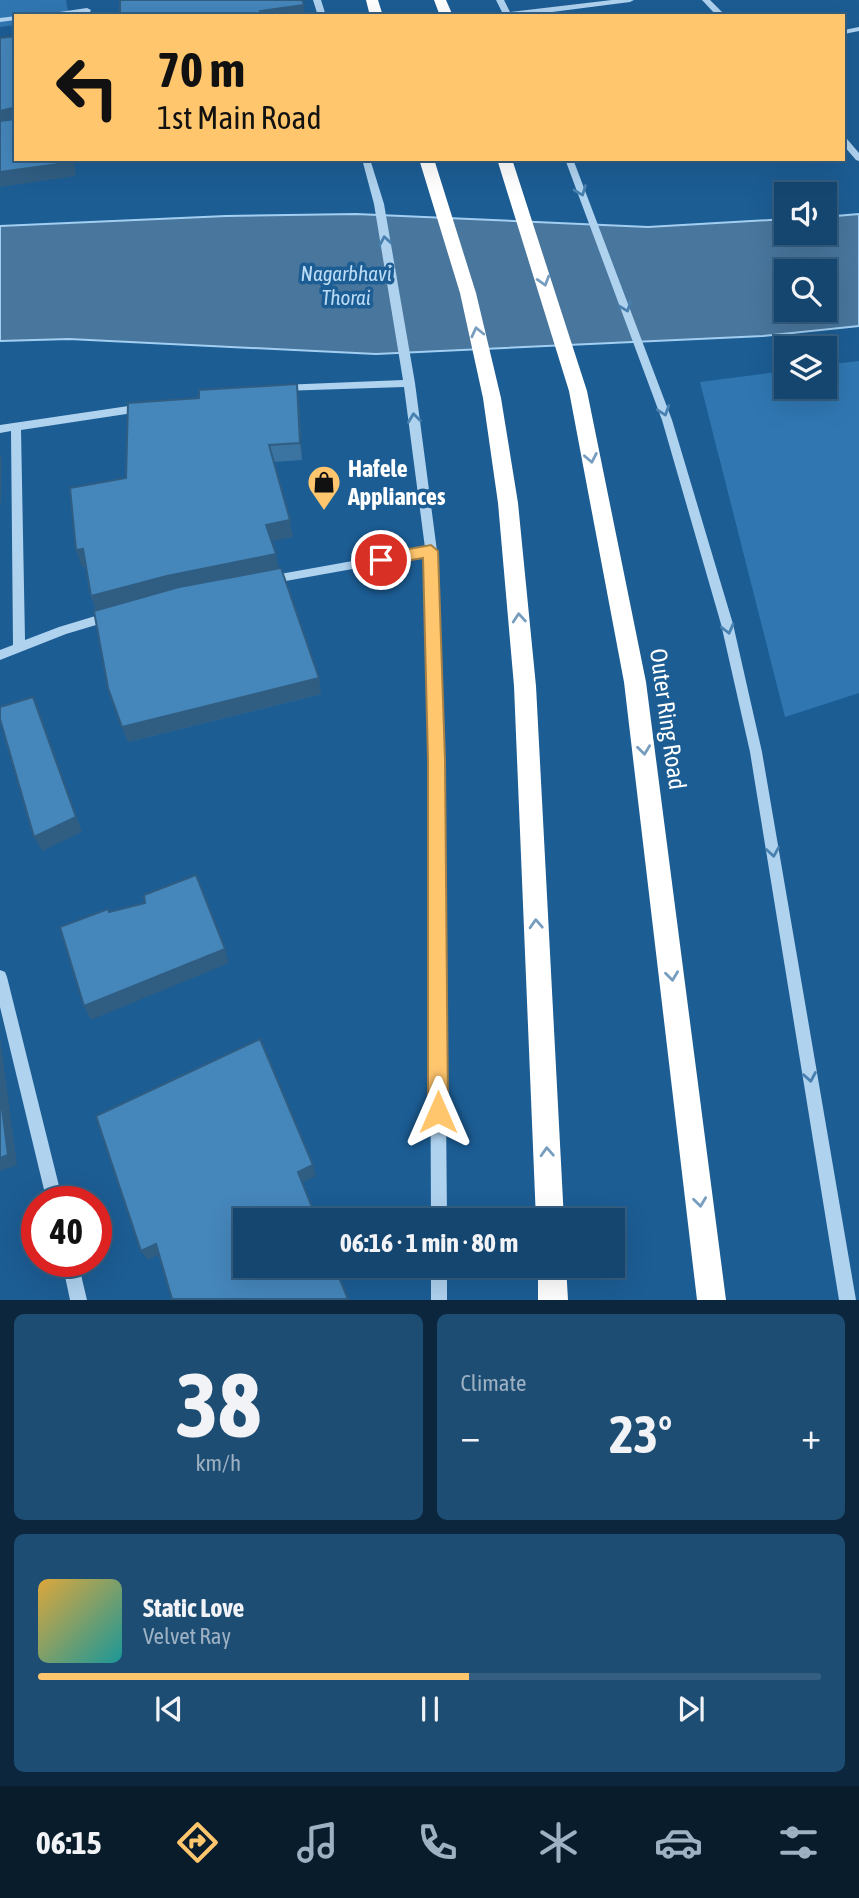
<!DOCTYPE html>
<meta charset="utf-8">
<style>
:root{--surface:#15466f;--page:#1e4d74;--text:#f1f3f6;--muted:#9db1c3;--line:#345e82;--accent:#ffc66d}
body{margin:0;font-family:"Asap Condensed",sans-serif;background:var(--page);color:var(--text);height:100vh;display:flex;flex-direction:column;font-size:26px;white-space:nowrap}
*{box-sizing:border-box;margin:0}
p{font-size:23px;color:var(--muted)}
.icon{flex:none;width:38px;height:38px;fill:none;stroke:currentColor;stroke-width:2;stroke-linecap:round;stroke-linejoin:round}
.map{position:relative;height:1300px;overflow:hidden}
.sheet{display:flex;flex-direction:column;gap:14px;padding:14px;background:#0c263d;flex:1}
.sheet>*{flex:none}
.guide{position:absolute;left:14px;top:14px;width:831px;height:147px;border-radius:0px;box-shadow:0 7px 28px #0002,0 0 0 2px var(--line);background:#ffc66d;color:#111;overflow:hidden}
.fabs{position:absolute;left:774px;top:182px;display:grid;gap:14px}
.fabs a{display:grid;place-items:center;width:63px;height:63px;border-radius:0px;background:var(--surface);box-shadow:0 7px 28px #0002,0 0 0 2px var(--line);font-size:35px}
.speed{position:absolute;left:21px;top:1186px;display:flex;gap:14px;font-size:35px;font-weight:700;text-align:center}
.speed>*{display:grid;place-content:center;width:91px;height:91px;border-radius:50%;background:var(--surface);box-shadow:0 7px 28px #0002,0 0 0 2px var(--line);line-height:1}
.speed .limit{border:10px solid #d22;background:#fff;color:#111}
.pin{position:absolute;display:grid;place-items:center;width:60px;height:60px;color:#fff;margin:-30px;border:4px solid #fff;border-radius:50%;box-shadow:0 2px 7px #0007}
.me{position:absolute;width:77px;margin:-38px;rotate:0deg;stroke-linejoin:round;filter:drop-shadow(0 0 5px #0008)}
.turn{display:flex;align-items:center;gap:24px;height:147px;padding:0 28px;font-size:32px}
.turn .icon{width:91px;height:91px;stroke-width:2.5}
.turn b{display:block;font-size:49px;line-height:60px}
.big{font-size:52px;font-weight:700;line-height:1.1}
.sheet .tile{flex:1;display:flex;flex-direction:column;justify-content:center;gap:10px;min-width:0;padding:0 24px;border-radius:10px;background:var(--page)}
.sheet .dial{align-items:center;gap:0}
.dial b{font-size:91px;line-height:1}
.song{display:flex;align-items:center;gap:21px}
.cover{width:84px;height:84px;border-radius:10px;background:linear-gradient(135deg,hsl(40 70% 55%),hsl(180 70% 35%))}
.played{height:7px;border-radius:4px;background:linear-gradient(90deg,var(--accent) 55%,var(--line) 55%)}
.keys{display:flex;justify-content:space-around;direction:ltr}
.heat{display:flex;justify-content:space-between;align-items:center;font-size:38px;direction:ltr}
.sheet .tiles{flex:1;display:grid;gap:14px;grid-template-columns:1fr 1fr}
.tile:last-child{grid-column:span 2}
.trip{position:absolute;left:233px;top:1208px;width:392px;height:70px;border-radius:0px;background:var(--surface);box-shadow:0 7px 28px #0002,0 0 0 2px var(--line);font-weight:700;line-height:70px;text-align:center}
.tab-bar{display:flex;height:112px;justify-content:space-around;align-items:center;background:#081c2c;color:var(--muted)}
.tab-bar .icon{width:49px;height:49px}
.tab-bar .selected{color:var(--accent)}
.tab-bar b{font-size:32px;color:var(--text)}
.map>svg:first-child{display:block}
.green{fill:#3077b2}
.water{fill:#49769d;stroke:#a2cff1;stroke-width:2;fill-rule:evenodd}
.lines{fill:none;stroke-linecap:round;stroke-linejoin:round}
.minor{fill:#afd2ef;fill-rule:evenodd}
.highway{fill:#fff;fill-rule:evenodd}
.wall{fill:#3b73a1}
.shaded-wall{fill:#305e83}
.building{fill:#4586bb;stroke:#305e83;stroke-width:2}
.oneway{stroke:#4880af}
.oneway2{stroke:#779ebf}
.route{fill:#ffc66d;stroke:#a68147;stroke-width:2}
.labels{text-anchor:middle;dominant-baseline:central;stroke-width:7;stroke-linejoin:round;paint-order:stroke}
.far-water-label{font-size:21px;font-style:italic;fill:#bbdcf6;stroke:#1c5d94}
.poi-label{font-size:24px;font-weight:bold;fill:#fff;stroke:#1c5d94;text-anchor:start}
.street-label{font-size:24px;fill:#fff;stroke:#1c5d94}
</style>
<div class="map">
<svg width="859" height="1300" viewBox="0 0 859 1300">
<rect width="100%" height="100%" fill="#1c5d94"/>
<!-- green -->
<path class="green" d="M0 0H66L69 16H16V25L0 27Z
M859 361V693L785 717 700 382 786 371V387H824V365Z"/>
<!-- water -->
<path class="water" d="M356 214 648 227 786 219V233H824V217L859 214V326L763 336 376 354 69 339 0 341V226L226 216ZM786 271H824V310H786Z"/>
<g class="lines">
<!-- minor -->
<path class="minor" d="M313 0H321L326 16H318Z
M496 0H504L510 12 612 0H634L630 2 521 16H504Z
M702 0H710L726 16H717Z
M87 8 91 10 90 12 58 16H32Z
M16 16V20L0 22V18Z
M859 27V31L844 34V30Z
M844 138 847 139 859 153V161L856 160 844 146Z
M362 159H370L384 204 415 383 437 551 443 760 447 1220H431L429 760 425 556 269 584 263 580 269 576 425 548 404 387 281 391 276 388 281 385 403 380 374 204Z
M565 159H573L672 420 733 624 762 752 856 1300H839L750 752 721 624 662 420Z
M142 404 147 408 146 411 21 430 25 640 59 627 112 611 116 613 118 616 116 619 66 634 0 660V650L13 645 11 431 0 433V425Z
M0 970 5 972 7 977 63 1202H47L0 1007Z
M62 1262H78L87 1300H70Z
M431 1265H447V1300H431Z"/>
<!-- highway -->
<path class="highway" d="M366 0H378L383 16H370Z
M434 0H446L453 16H440Z
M419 159H434L476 293 501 398 518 503 536 686 564 1220H536L514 686 498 503 483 398 460 293Z
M497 159H512L587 391 646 682 726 1300H697L624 682 569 391Z
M538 1265H566L568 1300H538Z"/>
</g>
<!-- wall -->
<path class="wall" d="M199 398 299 401 302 460 274 462 293 537 272 541 278 569 321 694 128 742 108 688 96 610 91 596 86 566 82 567 126 478Z"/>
<!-- shaded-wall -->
<path class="shaded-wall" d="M304 5 305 16H261L260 11Z
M12 108 16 122 0 126V111Z
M73 159H74L76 176 0 187V172Z
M196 159H221L196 162Z
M297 384 299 401 302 460 300 443Z
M0 455 2 459 1 506 0 504Z
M290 520 293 537 269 542 266 525Z
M83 549 88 566 82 567 76 550Z
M276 554 279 571 97 613 91 596 167 576Z
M319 678 321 694 128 742 122 727Z
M33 697 40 713 82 832 42 851 34 837Z
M225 949 229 963 91 1020 84 1006Z
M0 1037 17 1165 0 1171Z
M313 1165 316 1176 301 1183 298 1172Z
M156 1244 162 1253 148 1260 141 1251Z"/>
<!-- building -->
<path class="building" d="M120 0H302L304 5 260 11 262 16H120Z
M16 36V159H73V162L0 172V121L14 119 15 111 12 108 0 111V38Z
M297 384 300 443 269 445 290 520 266 525 276 554 167 576 91 596 83 549 76 550 70 488 126 478 128 403 199 398V390Z
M281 568 319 678 122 727 108 688 94 611 179 587Z
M33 697 76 817 34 837 0 719V707Z
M196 875 225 949 84 1006 60 927 108 909 109 912 145 903 144 895Z
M260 1039 313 1165 298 1172 317 1220H245V1265H334L348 1299H172L156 1244 141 1251 96 1116Z
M0 1093 8 1155 0 1158Z"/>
<!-- one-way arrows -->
<defs><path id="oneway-chevron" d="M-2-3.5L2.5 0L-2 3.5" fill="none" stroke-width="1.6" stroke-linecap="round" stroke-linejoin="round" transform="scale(1.75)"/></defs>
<g class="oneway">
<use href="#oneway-chevron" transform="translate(581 191) rotate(69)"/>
<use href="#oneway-chevron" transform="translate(385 241) rotate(-100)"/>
<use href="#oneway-chevron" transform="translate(626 307) rotate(69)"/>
<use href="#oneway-chevron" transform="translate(664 411) rotate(71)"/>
<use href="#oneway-chevron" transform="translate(414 418) rotate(-97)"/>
<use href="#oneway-chevron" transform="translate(728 629) rotate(76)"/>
<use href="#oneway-chevron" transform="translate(773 852) rotate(81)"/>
<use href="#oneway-chevron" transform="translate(810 1077) rotate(80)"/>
</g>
<g class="oneway2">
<use href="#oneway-chevron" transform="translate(544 281) rotate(73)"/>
<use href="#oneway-chevron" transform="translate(477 332) rotate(-103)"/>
<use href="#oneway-chevron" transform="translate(591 458) rotate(79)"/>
<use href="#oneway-chevron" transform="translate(519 618) rotate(-95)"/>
<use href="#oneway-chevron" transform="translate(644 750) rotate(83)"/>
<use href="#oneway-chevron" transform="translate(536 924) rotate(-93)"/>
<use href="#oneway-chevron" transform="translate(672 976) rotate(83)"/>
<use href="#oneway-chevron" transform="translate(547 1152) rotate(-93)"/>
<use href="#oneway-chevron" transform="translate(700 1202) rotate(83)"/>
</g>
<!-- route -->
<path class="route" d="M431 545 438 551 445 760 448 1112 445 1119 438 1122 431 1119 428 1112V760L423 558 381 565 373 560 381 554Z"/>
<!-- icons -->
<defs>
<symbol id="shop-pin" viewBox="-11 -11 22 30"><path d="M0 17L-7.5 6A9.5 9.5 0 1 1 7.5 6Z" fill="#ffc66d" stroke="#1c5d94"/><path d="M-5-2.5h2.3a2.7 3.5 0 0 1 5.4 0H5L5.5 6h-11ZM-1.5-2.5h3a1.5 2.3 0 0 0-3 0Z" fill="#111"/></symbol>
</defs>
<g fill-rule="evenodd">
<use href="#shop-pin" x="305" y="463" width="38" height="52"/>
</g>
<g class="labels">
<!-- far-water labels -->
<g class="far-water-label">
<text x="346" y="273">Nagarbhavi<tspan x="346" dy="24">Thorai</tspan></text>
</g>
<!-- poi labels -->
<g class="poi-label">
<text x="348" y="468">Hafele<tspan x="348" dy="28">Appliances</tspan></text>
</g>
<!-- street labels -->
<g class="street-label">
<text transform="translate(668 719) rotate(82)">Outer Ring Road</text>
</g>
</g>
</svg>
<div class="fabs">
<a><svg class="icon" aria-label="sound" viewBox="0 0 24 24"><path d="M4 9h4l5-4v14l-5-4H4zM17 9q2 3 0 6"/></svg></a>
<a><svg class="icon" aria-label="search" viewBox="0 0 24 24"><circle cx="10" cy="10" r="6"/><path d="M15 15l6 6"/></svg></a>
<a><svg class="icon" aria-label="layers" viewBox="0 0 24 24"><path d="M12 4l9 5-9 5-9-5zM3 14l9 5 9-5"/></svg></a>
</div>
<div class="speed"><div class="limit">40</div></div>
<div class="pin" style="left:381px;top:560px;background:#d93025"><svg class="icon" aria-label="arrive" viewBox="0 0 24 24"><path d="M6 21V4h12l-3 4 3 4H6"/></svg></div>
<svg class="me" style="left:438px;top:1112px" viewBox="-20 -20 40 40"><path d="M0-17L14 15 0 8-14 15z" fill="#ffc66d" stroke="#fff" stroke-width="4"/></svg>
<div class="trip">06:16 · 1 min · 80 m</div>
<div class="guide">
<div class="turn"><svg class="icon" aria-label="left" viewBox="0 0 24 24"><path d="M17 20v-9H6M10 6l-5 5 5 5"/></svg><div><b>70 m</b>1st Main Road</div></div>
</div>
</div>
<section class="sheet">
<div class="tiles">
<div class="tile dial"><b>38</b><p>km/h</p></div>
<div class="tile"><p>Climate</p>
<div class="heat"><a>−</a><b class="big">23°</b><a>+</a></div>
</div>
<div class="tile">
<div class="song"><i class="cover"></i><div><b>Static Love</b><p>Velvet Ray</p></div></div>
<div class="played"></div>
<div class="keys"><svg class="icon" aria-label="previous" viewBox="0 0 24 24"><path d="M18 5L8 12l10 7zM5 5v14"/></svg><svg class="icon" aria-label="pause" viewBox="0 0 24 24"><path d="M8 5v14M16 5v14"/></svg><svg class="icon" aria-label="next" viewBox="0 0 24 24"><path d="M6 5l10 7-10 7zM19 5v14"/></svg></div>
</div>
</div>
</section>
<nav class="tab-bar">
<b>06:15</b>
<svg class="icon selected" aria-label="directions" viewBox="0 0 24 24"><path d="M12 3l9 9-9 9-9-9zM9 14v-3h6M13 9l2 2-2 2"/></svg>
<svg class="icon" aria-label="music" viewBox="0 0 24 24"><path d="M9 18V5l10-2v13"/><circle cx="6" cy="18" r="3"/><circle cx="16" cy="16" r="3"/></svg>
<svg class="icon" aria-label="phone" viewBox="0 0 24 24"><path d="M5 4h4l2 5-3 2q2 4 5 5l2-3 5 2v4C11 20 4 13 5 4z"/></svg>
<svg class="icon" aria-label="climate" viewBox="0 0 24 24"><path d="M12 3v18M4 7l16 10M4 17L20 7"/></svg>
<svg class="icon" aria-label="car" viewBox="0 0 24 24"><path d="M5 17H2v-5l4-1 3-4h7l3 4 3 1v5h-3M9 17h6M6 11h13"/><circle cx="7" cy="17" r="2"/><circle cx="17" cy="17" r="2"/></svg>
<svg class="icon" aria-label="filters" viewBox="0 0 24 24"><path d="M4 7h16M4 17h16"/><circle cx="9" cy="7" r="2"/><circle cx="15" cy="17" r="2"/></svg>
</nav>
